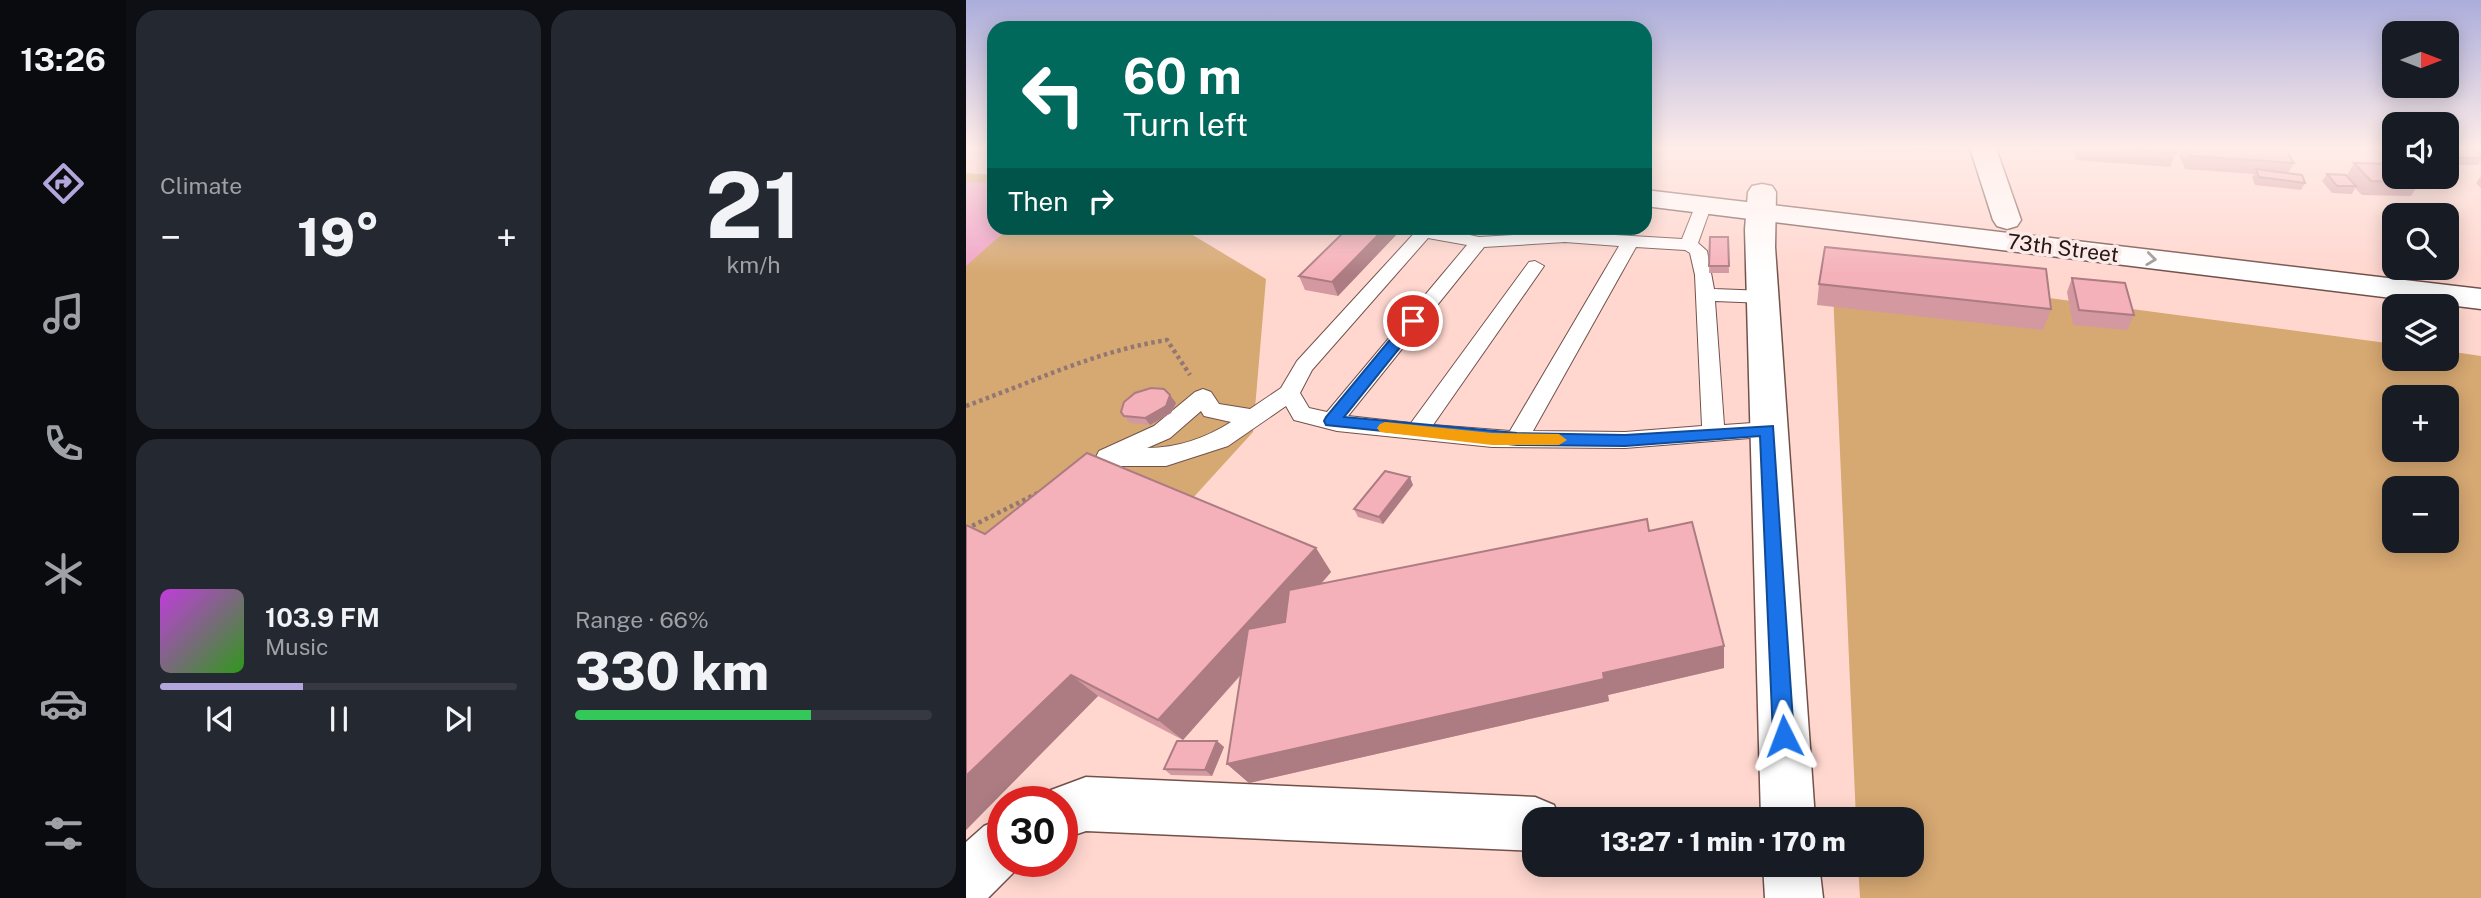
<!DOCTYPE html>
<meta charset="utf-8">
<style>
:root{--surface:#171b24;--page:#242831;--text:#f1f3f6;--muted:#9ea1a6;--line:#363941;--accent:#b2a6dd}
body{margin:0;font-family:"Public Sans",sans-serif;background:var(--page);color:var(--text);height:100vh;display:flex;flex-direction:column;font-size:26px;white-space:nowrap}
*{box-sizing:border-box;margin:0}
p{font-size:23px;color:var(--muted)}
.icon{flex:none;width:38px;height:38px;fill:none;stroke:currentColor;stroke-width:2;stroke-linecap:round;stroke-linejoin:round}
.map{position:relative;flex:1;overflow:hidden}
.sheet{display:flex;flex-direction:column;gap:10px;padding:10px;background:#0d0f14;width:840px}
.sheet>*{flex:none}
.hud{position:absolute;left:21px;top:21px;width:665px;height:214px;border-radius:21px;box-shadow:0 4px 18px #0003;background:#00695c;color:#fff;overflow:hidden}
.needle{width:46px;rotate:90deg}
.buttons{position:absolute;left:1416px;top:21px;display:grid;gap:14px}
.buttons a{display:grid;place-items:center;width:77px;height:77px;border-radius:14px;background:var(--surface);box-shadow:0 4px 18px #0003;font-size:35px}
.speed{position:absolute;left:21px;top:786px;display:flex;gap:14px;font-size:35px;font-weight:700;text-align:center}
.speed>*{display:grid;place-content:center;width:91px;height:91px;border-radius:50%;background:var(--surface);box-shadow:0 4px 18px #0003;line-height:1}
.speed .limit{border:10px solid #d22;background:#fff;color:#111}
.pin{position:absolute;display:grid;place-items:center;width:60px;height:60px;color:#fff;margin:-30px;border:4px solid #fff;border-radius:50%;box-shadow:0 2px 7px #0007}
.me{position:absolute;width:77px;margin:-38px;rotate:357deg;stroke-linejoin:round;filter:drop-shadow(0 0 5px #0008)}
.turn{display:flex;align-items:center;gap:24px;height:147px;padding:0 21px;font-size:32px}
.turn .icon{width:91px;height:91px;stroke-width:2.5}
.turn b{display:block;font-size:49px;line-height:60px}
.then{display:flex;align-items:center;height:66px;padding:0 21px;background:#0003;gap:14px;font-size:26px}
.big{font-size:52px;font-weight:800;line-height:1.1}
.sheet .tile{flex:1;display:flex;flex-direction:column;justify-content:center;gap:10px;min-width:0;padding:0 24px;border-radius:21px;background:var(--page)}
.sheet .dial{align-items:center;gap:0}
.dial b{font-size:91px;line-height:1}
.song{display:flex;align-items:center;gap:21px}
.cover{width:84px;height:84px;border-radius:10px;background:linear-gradient(135deg,hsl(290 70% 55%),hsl(110 70% 35%))}
.played{height:7px;border-radius:4px;background:linear-gradient(90deg,var(--accent) 40%,var(--line) 40%)}
.keys{display:flex;justify-content:space-around;direction:ltr}
.heat{display:flex;justify-content:space-between;align-items:center;font-size:38px;direction:ltr}
.charge{height:10px;border-radius:5px;background:linear-gradient(90deg,#34c759 66%,var(--line) 0)}
.sheet .tiles{flex:1;display:grid;gap:10px;grid-template-columns:repeat(2,1fr)}
.trip{position:absolute;left:556px;top:807px;width:402px;height:70px;border-radius:21px;background:var(--surface);box-shadow:0 4px 18px #0003;font-weight:800;line-height:70px;text-align:center}
main{display:flex;flex:1;min-height:0}
.dock{display:flex;flex-direction:column;width:126px;justify-content:space-around;align-items:center;background:#090b0e;color:var(--muted)}
.dock .icon{width:49px;height:49px}
.dock .active{color:var(--accent)}
.dock b{font-size:32px;color:var(--text)}
.map>svg:first-child{display:block}
.green{fill:#d6a872;fill-rule:evenodd}
.water{fill:#efa3c7}
.lines{fill:none;stroke-linecap:round;stroke-linejoin:round}
.lane-casing{stroke:#72514b;stroke-width:2}
.street-casing{stroke:#72514b;stroke-width:3}
.primary-casing{stroke:#72514b;stroke-width:3}
.path{stroke:#927772;stroke-width:4.5;stroke-dasharray:3.5 3.5;stroke-linecap:butt}
.lane{fill:#fff;fill-rule:evenodd}
.street{fill:#fff;fill-rule:evenodd}
.primary{fill:#fff;fill-rule:evenodd}
.wall{fill:#d398a0}
.shaded-wall{fill:#ac7c82}
.building{fill:#f5b1ba;stroke:#ac7c82;stroke-width:2}
.oneway{stroke:#9d9796}
.route{fill:#1a73e8;stroke:#114b97;stroke-width:2}
.slow{fill:#f59e0b}
.labels{text-anchor:middle;dominant-baseline:central;stroke-width:7;stroke-linejoin:round;paint-order:stroke}
.far-street-label{font-size:21px;fill:#251715;stroke:#fbeae7}
</style>
<main>
<nav class="dock">
<b>13:26</b>
<svg class="icon active" aria-label="directions" viewBox="0 0 24 24"><path d="M12 3l9 9-9 9-9-9zM9 14v-3h6M13 9l2 2-2 2"/></svg>
<svg class="icon" aria-label="music" viewBox="0 0 24 24"><path d="M9 18V5l10-2v13"/><circle cx="6" cy="18" r="3"/><circle cx="16" cy="16" r="3"/></svg>
<svg class="icon" aria-label="phone" viewBox="0 0 24 24"><path d="M5 4h4l2 5-3 2q2 4 5 5l2-3 5 2v4C11 20 4 13 5 4z"/></svg>
<svg class="icon" aria-label="climate" viewBox="0 0 24 24"><path d="M12 3v18M4 7l16 10M4 17L20 7"/></svg>
<svg class="icon" aria-label="car" viewBox="0 0 24 24"><path d="M5 17H2v-5l4-1 3-4h7l3 4 3 1v5h-3M9 17h6M6 11h13"/><circle cx="7" cy="17" r="2"/><circle cx="17" cy="17" r="2"/></svg>
<svg class="icon" aria-label="filters" viewBox="0 0 24 24"><path d="M4 7h16M4 17h16"/><circle cx="9" cy="7" r="2"/><circle cx="15" cy="17" r="2"/></svg>
</nav>
<section class="sheet">
<div class="tiles">
<div class="tile"><p>Climate</p>
<div class="heat"><a>−</a><b class="big">19°</b><a>+</a></div>
</div>
<div class="tile dial"><b>21</b><p>km/h</p></div>
<div class="tile">
<div class="song"><i class="cover"></i><div><b>103.9 FM</b><p>Music</p></div></div>
<div class="played"></div>
<div class="keys"><svg class="icon" aria-label="previous" viewBox="0 0 24 24"><path d="M18 5L8 12l10 7zM5 5v14"/></svg><svg class="icon" aria-label="pause" viewBox="0 0 24 24"><path d="M8 5v14M16 5v14"/></svg><svg class="icon" aria-label="next" viewBox="0 0 24 24"><path d="M6 5l10 7-10 7zM19 5v14"/></svg></div>
</div>
<div class="tile"><p>Range · 66%</p><b class="big">330 km</b><div class="charge"></div></div>
</div>
</section>
<div class="map">
<svg width="1515" height="898" viewBox="0 0 1515 898">
<rect width="100%" height="100%" fill="#ffd7cf"/>
<!-- green -->
<path class="green" d="M0 173 28 175V228H215L300 279 287 432 0 747Z
M866 269 1428 344V359H1480L1481 351 1515 356V898H894L892 865 947 864V819H890ZM1428 397H1480V450H1428ZM1428 488H1480V541H1428Z"/>
<!-- water -->
<path class="water" d="M0 182 28 183V228H43L0 266Z"/>
<g class="lines">
<defs>
<path id="lane" d="M738 199 746 204 732 243 741 251 748 289 799 291 808 297 799 303 749 301 758 425 801 422 809 424 812 430 809 436 659 448 526 447 371 431 328 420 320 406 262 446 200 466H141L133 463 130 457 133 451 188 426 229 392 237 389 245 392 253 404 284 409 315 388 331 361 453 228H471L513 237 599 232 716 239 730 204ZM462 238 501 245 361 412 343 408 334 393 346 370ZM599 242 653 246 544 431 467 425 578 266 569 261 563 262 445 423 382 416 518 247ZM670 247 719 250 724 253 729 275 736 426 659 432 567 431ZM235 411 238 416 265 422C240 438 211 448 181 448L204 438Z"/>
<path id="street" d="M1004 148H1030L1055 220 1051 226 1041 229 1031 226 1027 220Z
M796 184 806 186 810 192 809 247 849 819H795L779 229 782 192 786 186Z
M120 777 569 797 588 805 594 819H569V851L120 831 96 839V802H73L77 793Z
M37 818V861H58L56 864 22 898H0V842L18 826Z
M797 864H853L857 898H799Z"/>
<path id="primary" d="M679 190 1515 289V309L679 206Z"/>
</defs>
<!-- lane casing -->
<use href="#lane" class="lane-casing"/>
<!-- street casing -->
<use href="#street" class="street-casing"/>
<!-- primary casing -->
<use href="#primary" class="primary-casing"/>
<!-- path -->
<path class="path" d="M0 406C67 382 130 351 201 340L224 375
M0 529 72 493"/>
<!-- lane -->
<use href="#lane" class="lane"/>
<!-- street -->
<use href="#street" class="street"/>
<!-- primary -->
<use href="#primary" class="primary"/>
</g>
<!-- wall -->
<path class="wall" d="M887 148H987L986 152Z
M1107 148H1208L1210 153 1204 167 1110 160Z
M1210 148H1319L1328 163 1322 173 1339 183 1335 190 1289 185 1286 177 1288 174 1219 169Z
M1408 148H1428V177L1454 182 1445 196 1396 195 1389 188 1386 194 1366 193 1356 181 1361 174 1381 176 1388 163 1424 164Z
M1480 148H1515V161L1512 165H1485L1482 169H1480Z
M1515 176V188L1510 183Z
M431 234 372 296 339 290 333 276Z
M744 237H762L763 273H743Z
M1106 278 1168 315 1161 330 1107 325 1101 292Z
M853 284 1085 309 1077 330 851 305Z
M210 403 205 413 184 425 164 423 155 412Z
M447 485 417 524 392 517 388 509Z
M0 525 19 534 350 548 365 572 356 583 683 531 758 668 642 695 643 701 283 783 261 764 275 675 217 740 132 696 0 830Z
M251 741 258 747 246 776 205 775 198 769Z"/>
<!-- shaded-wall -->
<path class="shaded-wall" d="M419 228H429L431 234 372 296 366 282Z
M204 395 210 403 205 413 184 425 179 418Z
M444 477 447 485 417 524 413 517Z
M350 548 365 572 217 740 192 720Z
M758 646V668L642 695 643 701 283 783 261 764 637 673Z
M105 675 132 696 0 830V776Z
M251 741 258 747 246 776 239 770Z"/>
<!-- building -->
<path class="building" d="M1144 148H1208L1210 153Z
M1222 148H1319L1328 163 1225 156Z
M1480 148H1484L1492 155H1480Z
M1484 148H1505L1515 156V158H1490L1492 155Z
M1388 163 1428 164V177H1449L1454 182 1405 181Z
M1290 169 1336 175 1339 183 1293 177Z
M1361 174 1380 175 1390 186H1371Z
M382 228H419L366 282 333 276Z
M744 237H762L763 266H743Z
M859 247 1080 269 1085 309 853 284Z
M1106 278 1159 283 1168 315 1113 310Z
M185 388 198 389 204 395 200 406 179 418 158 416 155 412 158 402 169 393Z
M121 453 350 548 192 720 105 675 0 776V525L19 534Z
M419 471 444 477 413 517 388 509Z
M681 519 683 531 726 522 758 646 637 673 638 679 261 764 282 629 319 622 323 590Z
M211 741H251L239 770 198 769Z"/>
<!-- one-way arrows -->
<defs><path id="oneway-chevron" d="M-2-3.5L2.5 0L-2 3.5" fill="none" stroke-width="1.6" stroke-linecap="round" stroke-linejoin="round" transform="scale(1.75)"/></defs>
<use class="oneway" href="#oneway-chevron" transform="translate(1185 259) rotate(7)"/>
<!-- sky -->
<linearGradient id="sky" x2="0" y2="1"><stop stop-color="#abaddb"/><stop offset="0.54" stop-color="#ffede9"/><stop offset="1" stop-color="#ffede9" stop-opacity="0"/></linearGradient>
<rect width="1515" height="274" fill="url(#sky)"/>
<!-- route -->
<path class="route" d="M447 317 454 321 452 325 378 417 551 433 659 435 807 426 828 736 825 743 818 746 810 743 807 736 794 436 659 446 551 445 360 425 358 421 360 417 442 318Z"/>
<!-- slow -->
<path class="slow" d="M419 422 526 433 593 434 601 440 593 445H526L414 432 411 428 414 424Z"/>
<g class="labels">
<!-- far-street labels -->
<g class="far-street-label">
<text transform="translate(1097 248) rotate(7)">73th Street</text>
</g>
</g>
</svg>
<div class="buttons">
<a><svg class="needle" viewBox="-14 -14 28 28"><path d="M0-13l5 13h-10z" fill="#e53935"/><path d="M0 13l5-13h-10z" fill="#9ea1a6"/></svg></a>
<a><svg class="icon" aria-label="sound" viewBox="0 0 24 24"><path d="M4 9h4l5-4v14l-5-4H4zM17 9q2 3 0 6"/></svg></a>
<a><svg class="icon" aria-label="search" viewBox="0 0 24 24"><circle cx="10" cy="10" r="6"/><path d="M15 15l6 6"/></svg></a>
<a><svg class="icon" aria-label="layers" viewBox="0 0 24 24"><path d="M12 4l9 5-9 5-9-5zM3 14l9 5 9-5"/></svg></a>
<a>+</a>
<a>−</a>
</div>
<div class="speed"><div class="limit">30</div></div>
<div class="pin" style="left:447px;top:321px;background:#d93025"><svg class="icon" aria-label="arrive" viewBox="0 0 24 24"><path d="M6 21V4h12l-3 4 3 4H6"/></svg></div>
<svg class="me" style="left:818px;top:736px" viewBox="-20 -20 40 40"><path d="M0-17L14 15 0 8-14 15z" fill="#1a73e8" stroke="#fff" stroke-width="4"/></svg>
<div class="trip">13:27 · 1 min · 170 m</div>
<div class="hud">
<div class="turn"><svg class="icon" aria-label="left" viewBox="0 0 24 24"><path d="M17 20v-9H6M10 6l-5 5 5 5"/></svg><div><b>60 m</b>Turn left</div></div>
<div class="then">Then<svg class="icon" aria-label="right" viewBox="0 0 24 24"><path d="M7 20v-9h11M14 6l5 5-5 5"/></svg></div>
</div>
</div>
</main>
